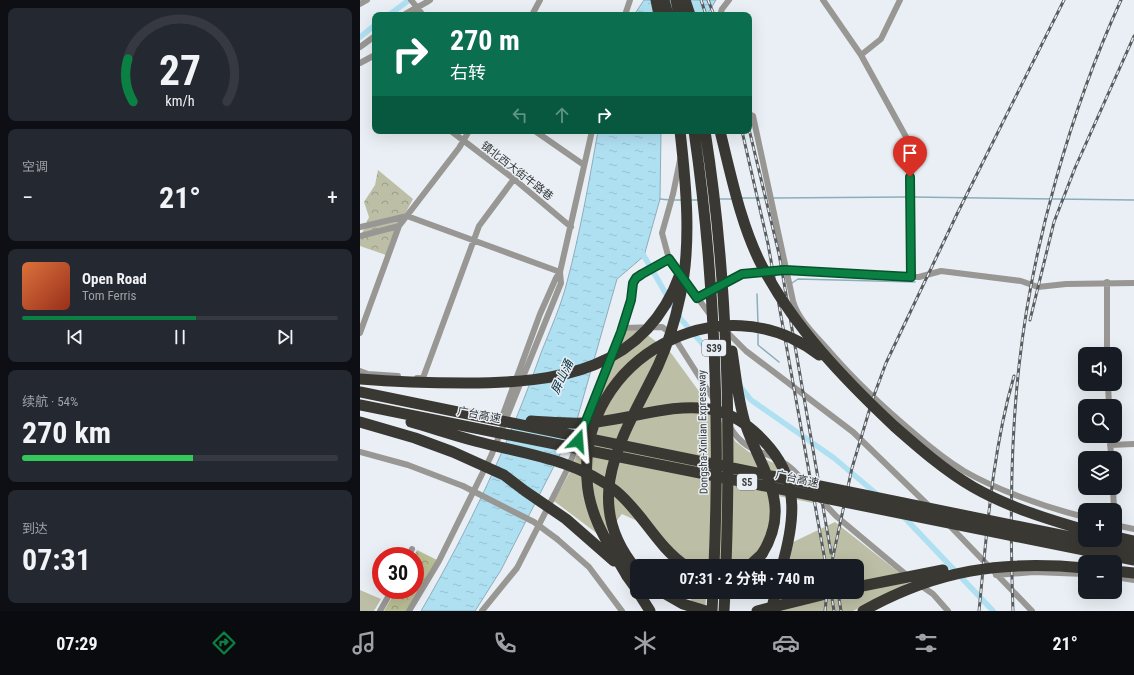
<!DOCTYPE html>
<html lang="zh">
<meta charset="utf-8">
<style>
:root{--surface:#171b24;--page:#242831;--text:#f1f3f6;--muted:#9ea1a6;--line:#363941;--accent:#0b8043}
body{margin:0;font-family:"Roboto Condensed","Noto Sans SC",sans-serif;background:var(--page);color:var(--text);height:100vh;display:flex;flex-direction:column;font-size:15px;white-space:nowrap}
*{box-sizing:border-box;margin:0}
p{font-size:13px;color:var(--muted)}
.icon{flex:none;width:22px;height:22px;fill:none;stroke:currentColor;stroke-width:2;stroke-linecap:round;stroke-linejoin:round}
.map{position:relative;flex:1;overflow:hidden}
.sheet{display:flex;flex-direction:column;gap:8px;padding:8px;background:#0d0f14;width:360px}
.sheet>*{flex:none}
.hud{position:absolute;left:12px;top:12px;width:380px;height:122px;border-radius:8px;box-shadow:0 4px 16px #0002;background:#0b6e4f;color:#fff;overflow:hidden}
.controls{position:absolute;left:718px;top:347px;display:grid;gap:8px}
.controls a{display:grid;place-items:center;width:44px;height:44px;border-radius:8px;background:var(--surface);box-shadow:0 4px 16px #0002;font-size:20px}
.speed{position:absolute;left:12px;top:547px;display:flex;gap:8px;font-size:20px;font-weight:700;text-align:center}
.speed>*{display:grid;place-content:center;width:52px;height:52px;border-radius:50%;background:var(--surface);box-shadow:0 4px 16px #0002;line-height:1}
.speed .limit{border:6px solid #d22;background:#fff;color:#111}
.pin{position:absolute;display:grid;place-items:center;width:34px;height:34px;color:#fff;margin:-41px -17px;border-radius:50% 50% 50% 0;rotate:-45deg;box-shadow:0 0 4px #0007}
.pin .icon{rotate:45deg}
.me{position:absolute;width:44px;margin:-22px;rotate:19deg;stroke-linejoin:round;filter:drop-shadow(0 0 3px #0008)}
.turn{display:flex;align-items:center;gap:14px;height:84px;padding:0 12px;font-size:18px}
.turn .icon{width:52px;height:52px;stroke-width:2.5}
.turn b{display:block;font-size:28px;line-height:34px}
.lanes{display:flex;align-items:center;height:38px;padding:0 12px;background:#0003;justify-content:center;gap:20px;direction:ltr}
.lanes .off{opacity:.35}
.big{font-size:30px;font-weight:700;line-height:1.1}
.sheet .tile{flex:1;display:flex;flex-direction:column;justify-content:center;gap:6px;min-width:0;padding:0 14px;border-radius:8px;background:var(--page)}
.sheet .dial{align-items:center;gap:0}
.dial svg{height:104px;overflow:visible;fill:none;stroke:var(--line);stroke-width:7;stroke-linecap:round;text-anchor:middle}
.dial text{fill:var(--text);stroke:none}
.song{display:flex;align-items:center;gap:12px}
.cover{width:48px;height:48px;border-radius:6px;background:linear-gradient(135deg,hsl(20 70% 55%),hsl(10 70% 35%))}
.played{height:4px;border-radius:2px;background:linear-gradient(90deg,var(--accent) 55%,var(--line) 55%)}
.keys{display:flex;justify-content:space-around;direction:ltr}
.heat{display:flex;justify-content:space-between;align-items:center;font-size:22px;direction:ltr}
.charge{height:6px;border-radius:3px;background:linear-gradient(90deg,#34c759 54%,var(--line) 0)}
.trip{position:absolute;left:270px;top:559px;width:234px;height:40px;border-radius:8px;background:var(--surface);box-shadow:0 4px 16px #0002;font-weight:700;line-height:40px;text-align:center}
.dock{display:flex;height:64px;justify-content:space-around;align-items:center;background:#090b0e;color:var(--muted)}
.dock .icon{width:28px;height:28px}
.dock .on{color:var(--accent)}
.dock b{font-size:18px;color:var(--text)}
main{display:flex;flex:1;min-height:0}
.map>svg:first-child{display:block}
.grass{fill:#bcbfa5}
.forest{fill:url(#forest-crowns)}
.park{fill:url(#park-crowns)}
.water{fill:url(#water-ripples);stroke:#8baebb}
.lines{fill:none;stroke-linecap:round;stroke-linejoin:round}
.stream{stroke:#8baebb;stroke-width:1.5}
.canal{stroke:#afe0f2;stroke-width:5.5}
.minor{stroke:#989794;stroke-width:6}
.motorway{stroke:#3a3833;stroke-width:11}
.rail-casing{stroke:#595d5f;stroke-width:3}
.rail{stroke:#e9eff4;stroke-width:1.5;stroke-dasharray:4.5;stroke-linecap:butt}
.minor-bridge{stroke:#989794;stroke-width:6}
.motorway-bridge{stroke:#3a3833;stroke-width:11}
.route-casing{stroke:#07532c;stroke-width:10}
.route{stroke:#0b8043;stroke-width:7}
.labels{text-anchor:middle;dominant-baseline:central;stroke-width:3;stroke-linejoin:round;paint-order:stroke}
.shield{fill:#e9eff4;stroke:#6c7072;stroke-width:1}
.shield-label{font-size:10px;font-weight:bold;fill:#36393b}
.street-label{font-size:11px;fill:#36393b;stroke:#e9eff4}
.water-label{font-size:12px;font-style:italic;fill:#002e3c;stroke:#e9eff4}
</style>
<main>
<section class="sheet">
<div class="tile dial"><svg viewBox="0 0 100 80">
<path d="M14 69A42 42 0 1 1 86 69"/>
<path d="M14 69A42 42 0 0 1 10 36" stroke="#0b8043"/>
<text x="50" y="56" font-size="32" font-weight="700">27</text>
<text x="50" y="72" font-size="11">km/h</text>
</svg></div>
<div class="tile"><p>空调</p>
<div class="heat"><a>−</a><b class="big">21°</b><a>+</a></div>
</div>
<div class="tile">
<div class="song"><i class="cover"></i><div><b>Open Road</b><p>Tom Ferris</p></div></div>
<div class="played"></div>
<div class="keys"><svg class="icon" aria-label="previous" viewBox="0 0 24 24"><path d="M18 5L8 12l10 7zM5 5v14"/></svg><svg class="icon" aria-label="pause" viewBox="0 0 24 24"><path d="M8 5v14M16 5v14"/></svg><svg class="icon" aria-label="next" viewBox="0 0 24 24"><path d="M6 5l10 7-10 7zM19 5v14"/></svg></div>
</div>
<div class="tile"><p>续航 · 54%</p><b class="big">270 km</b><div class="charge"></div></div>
<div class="tile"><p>到达</p><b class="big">07:31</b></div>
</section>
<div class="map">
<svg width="774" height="611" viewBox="0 0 774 611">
<defs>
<pattern id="forest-crowns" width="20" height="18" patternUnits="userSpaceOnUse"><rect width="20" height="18" fill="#b9be94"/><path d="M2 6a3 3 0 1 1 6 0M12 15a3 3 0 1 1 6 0" fill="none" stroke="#979b7a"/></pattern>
<pattern id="park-crowns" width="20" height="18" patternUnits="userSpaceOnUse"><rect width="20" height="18" fill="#bcbfa5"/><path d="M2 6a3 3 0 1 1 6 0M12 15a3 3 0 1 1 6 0" fill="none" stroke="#9a9c88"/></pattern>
<pattern id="water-ripples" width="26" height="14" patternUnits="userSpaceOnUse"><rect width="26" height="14" fill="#afe0f2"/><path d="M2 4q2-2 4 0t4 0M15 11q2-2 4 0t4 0" fill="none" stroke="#97c1d0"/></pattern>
</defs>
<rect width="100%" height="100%" fill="#e9eff4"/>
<!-- grass -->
<path class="grass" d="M281 330 311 353 376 442 389 452 416 464 458 504 418 496 407 540 390 562 382 566H334L316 555 295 529 262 514 243 538 194 501 210 472 265 331Z
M475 522 551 582 493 611H410L416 592H497V566H424L431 543Z
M0 590 21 599 14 611H0Z
M334 592H342L346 597 345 611H327Z"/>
<!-- forest -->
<path class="forest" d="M57 550 77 560 46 611H24L36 590H55L54 556Z"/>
<!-- park -->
<path class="park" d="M18 170 53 199 31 240 26 255 0 246V238L9 217 4 202 15 185Z"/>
<!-- water -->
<path class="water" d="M284 0H356L347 15H274Z
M238 131H301L300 199 284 256 257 279 216 423 141 570 115 611H61C109 529 149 443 181 353 190 330 201 306 207 282 220 233 229 182 238 131Z"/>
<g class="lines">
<!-- stream -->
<path class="stream" d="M552 197 774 200
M382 198H408
M412 198 548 197
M300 199 310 200
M358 199H372
M314 200H322
M330 200H338
M432 283 438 279 555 282
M397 294 398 324
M398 334V345L419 362"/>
<!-- canal -->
<path class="canal" d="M29 15 49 0
M0 37 15 25
M279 251 284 256 320 318 353 356
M379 385 391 400 474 458 519 496
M544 517 633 611"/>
<!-- minor -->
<path class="minor" d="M51 0 63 15
M463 0 501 55 551 146V277
M0 4 7 0
M44 15C53 9 61 6 70 0
M172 15 180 0
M265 15 270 0
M360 15 362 9 369 0
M0 47 15 36
M501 55 521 39 540 0
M0 63 15 55
M389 114 393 116 433 301C438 320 457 337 470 352 496 382 525 409 555 434 570 447 586 460 604 471 637 490 687 508 725 517
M91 131 154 179 211 227
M175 131 224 165
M320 160 313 194 302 233 309 259 351 316
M0 227 47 216 200 272
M0 236 39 226
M747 282V354
M337 297 382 274 425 270 551 277H559L581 271 661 281 678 287 706 284 774 283
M262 328 302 327 312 334 354 400
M366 331 386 351 493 432 569 506
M0 333 39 226 99 148 109 131
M0 371 8 374 38 376
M57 378H63L119 226 154 179
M748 384 749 406
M141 420 180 314 196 278 200 272
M370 427C387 456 409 449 431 468 436 472 440 477 444 482
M750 436 751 458
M219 438 227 415 236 399 261 331 271 300 275 281 283 274 309 259
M750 445 774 444
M0 452 48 465 103 486
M753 488 754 510
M458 497 476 516 549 577
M589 525 672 611
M755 525 774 529
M197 539 229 567 262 611
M49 556 52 549
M636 575 674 572 725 574
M755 577 774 580
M560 585 573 594 588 611
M20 611 32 590
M49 611 79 561 131 456 201 283 200 272 232 131
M122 611 157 568 209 466 216 447"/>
<!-- motorway -->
<path class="motorway" d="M296 0 299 15
M304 0 308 15
M316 0 319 15
M325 0 330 15
M755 537 774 541
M726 540 774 550
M389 566 402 554
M755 571 774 573
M267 576 277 590
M278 592 290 611
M302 592 323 604 346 611
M352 611 353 592
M364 611 365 592
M397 611 474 592"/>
<defs>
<path id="rail" d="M341 0 346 15
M348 0 354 15
M389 129 419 254 471 553
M382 131 408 244 466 566
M670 320 694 222 715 168 774 36
M471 566 492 468 513 398 526 363 597 214 704 0
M471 592 474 611
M478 592 481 611
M465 611 467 592
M619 611C627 532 632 452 654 376
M653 611C650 529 650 447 659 366 672 246 711 109 761 0"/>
</defs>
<!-- rail casing -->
<use href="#rail" class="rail-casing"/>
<!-- rail -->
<use href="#rail" class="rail"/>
<!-- minor-bridge -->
<path class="minor-bridge" d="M103 486 174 522 197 539"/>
<!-- motorway-bridge -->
<path class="motorway-bridge" d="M334 131C355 275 360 421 354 566
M345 131C368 274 371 421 366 566
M360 131C371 175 381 226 402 266 434 327 484 379 534 426 559 448 584 470 613 487 648 507 687 519 725 530
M372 351C376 376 378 402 386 426 402 472 433 505 402 554
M0 379C36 382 71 383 107 383 197 383 285 371 320 274
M0 392 725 540
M0 405 774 560
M171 421C193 422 215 425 237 422 306 413 358 384 410 448 440 484 434 524 422 566
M0 422 55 438 93 452 144 475 165 491 206 519 254 561
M51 422C72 428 93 435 115 441 164 454 215 459 256 491 283 513 297 547 326 566
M277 570C217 499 265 434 298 366 308 344 315 321 320 297 332 246 326 183 320 131
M267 576C249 545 229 517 227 480 218 358 363 280 459 355
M497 587 583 570
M411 611 416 592
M503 611C576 570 642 560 725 568"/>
</g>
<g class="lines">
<defs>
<path id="route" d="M218 441 261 332 271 300 273 283 276 278 282 274 309 259 337 298 382 274 425 270 551 277 550 177"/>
</defs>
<!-- route casing -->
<use href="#route" class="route-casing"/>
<!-- route -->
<use href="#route" class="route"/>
</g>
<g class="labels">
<!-- shield labels -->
<g class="shield">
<rect x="342" y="340" width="24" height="16" rx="3"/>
<rect x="377" y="474" width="20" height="16" rx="3"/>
</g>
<g class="shield-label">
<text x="354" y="348">S39</text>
<text x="387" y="482">S5</text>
</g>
<!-- street labels -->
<g class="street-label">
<text transform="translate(157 171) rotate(38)">镇北西大街牛路巷</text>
<text transform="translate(119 415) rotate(11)">广台高速</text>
<text transform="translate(343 432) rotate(-91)">Dongsha-Xinlian Expressway</text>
<text transform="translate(437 479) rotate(12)">广台高速</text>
</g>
<!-- water labels -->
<g class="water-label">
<text transform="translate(202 377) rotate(-65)">屏山涌</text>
</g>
</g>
</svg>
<div class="controls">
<a><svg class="icon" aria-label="sound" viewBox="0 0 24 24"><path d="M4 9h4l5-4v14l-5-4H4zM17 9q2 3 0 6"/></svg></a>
<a><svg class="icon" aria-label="search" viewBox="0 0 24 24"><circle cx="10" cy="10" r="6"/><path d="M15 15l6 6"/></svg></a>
<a><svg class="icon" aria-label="layers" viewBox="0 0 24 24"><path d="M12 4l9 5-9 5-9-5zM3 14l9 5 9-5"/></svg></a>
<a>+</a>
<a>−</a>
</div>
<div class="speed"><div class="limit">30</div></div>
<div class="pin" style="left:550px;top:177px;background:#d93025"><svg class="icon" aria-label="arrive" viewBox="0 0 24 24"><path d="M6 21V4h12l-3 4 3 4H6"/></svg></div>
<svg class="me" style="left:218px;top:441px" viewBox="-20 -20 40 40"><path d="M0-17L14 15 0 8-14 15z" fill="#0b8043" stroke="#fff" stroke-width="4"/></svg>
<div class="trip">07:31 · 2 分钟 · 740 m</div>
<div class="hud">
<div class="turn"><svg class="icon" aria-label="right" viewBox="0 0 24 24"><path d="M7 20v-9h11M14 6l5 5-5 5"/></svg><div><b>270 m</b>右转</div></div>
<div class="lanes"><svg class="icon off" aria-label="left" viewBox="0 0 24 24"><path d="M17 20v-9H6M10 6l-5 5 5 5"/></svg><svg class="icon off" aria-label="ahead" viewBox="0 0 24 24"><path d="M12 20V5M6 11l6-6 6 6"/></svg><svg class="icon" aria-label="right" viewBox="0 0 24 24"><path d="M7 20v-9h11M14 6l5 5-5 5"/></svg></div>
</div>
</div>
</main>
<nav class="dock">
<b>07:29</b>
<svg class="icon on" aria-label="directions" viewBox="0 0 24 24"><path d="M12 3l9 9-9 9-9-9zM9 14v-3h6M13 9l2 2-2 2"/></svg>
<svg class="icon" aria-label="music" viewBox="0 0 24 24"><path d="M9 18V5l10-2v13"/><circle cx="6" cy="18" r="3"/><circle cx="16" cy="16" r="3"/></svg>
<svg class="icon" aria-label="phone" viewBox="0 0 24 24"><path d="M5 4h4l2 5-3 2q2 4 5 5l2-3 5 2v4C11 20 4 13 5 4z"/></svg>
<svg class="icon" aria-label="climate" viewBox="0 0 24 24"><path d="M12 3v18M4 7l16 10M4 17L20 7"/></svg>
<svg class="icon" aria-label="car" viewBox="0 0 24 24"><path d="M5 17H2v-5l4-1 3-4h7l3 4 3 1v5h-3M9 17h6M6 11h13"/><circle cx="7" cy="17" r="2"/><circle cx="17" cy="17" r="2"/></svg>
<svg class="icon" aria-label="filters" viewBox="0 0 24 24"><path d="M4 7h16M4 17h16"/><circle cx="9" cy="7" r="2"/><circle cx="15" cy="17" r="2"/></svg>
<b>21°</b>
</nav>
